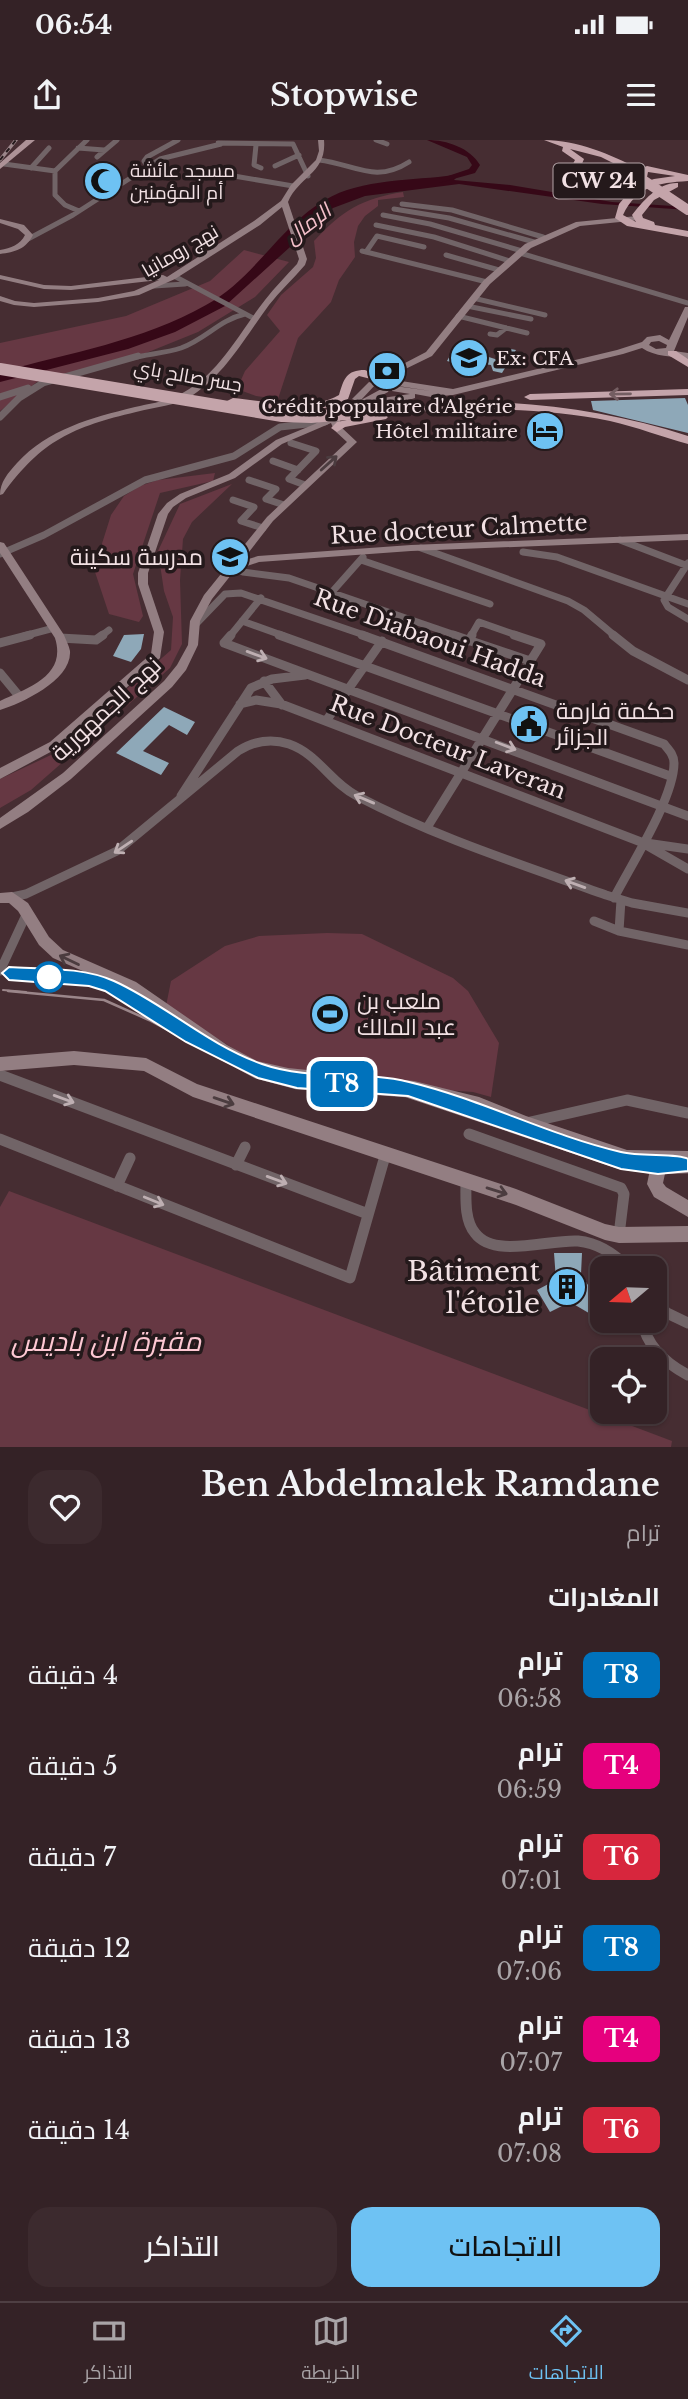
<!DOCTYPE html>
<html lang="ar">
<meta charset="utf-8">
<style>
:root{--surface:#342226;--page:#3c2a2e;--text:#f1f3f6;--muted:#a9a4a7;--line:#4e3f43;--accent:#6ec2f3}
body{margin:0;font-family:"Libre Baskerville",Cairo,serif;background:var(--page);color:var(--text);direction:rtl;height:100vh;display:flex;flex-direction:column;font-size:26px;white-space:nowrap}
*{box-sizing:border-box;margin:0}
p{font-size:23px;color:var(--muted)}
.icon{flex:none;width:38px;height:38px;fill:none;stroke:currentColor;stroke-width:2;stroke-linecap:round;stroke-linejoin:round}
.map{position:relative;height:1307px;overflow:hidden;direction:ltr}
.panel{display:flex;flex-direction:column;background:var(--surface);flex:1}
.panel>*{flex:none}
.badge{padding:0 14px;border-radius:10px;font-size:24px;line-height:46px}
.needle{width:46px;rotate:251deg}
.tools{position:absolute;left:590px;top:1116px;display:grid;gap:14px}
.tools a{display:grid;place-items:center;width:77px;height:77px;border-radius:14px;background:var(--surface);box-shadow:0 2px 5px #0004,0 0 0 2px var(--line);font-size:35px}
.map>.badge{position:absolute;translate:-50% -50%;box-shadow:0 0 0 4px #fff}
h2{padding:0 28px;font-size:26px;line-height:63px}
.round{display:grid;place-items:center;flex:none;width:74px;height:74px;border-radius:21px;background:var(--page)}
.headline{display:flex;align-items:center;justify-content:space-between;height:119px;padding:0 28px}
h1{font-size:33px;font-weight:600;line-height:52px}
.button{display:flex;gap:14px;margin-top:auto;padding:14px 28px}
.button a{flex:1;height:80px;border-radius:21px;background:var(--accent);color:#111;font-size:28px;font-weight:600;line-height:80px;text-align:center}
.button a+a{background:var(--page);color:var(--text)}
ul{padding:0;list-style:none}
li{display:flex;align-items:center;gap:21px;height:91px;padding:0 28px}
li div{flex:1}
li b{display:block;font-size:26px}
li em{font-style:normal}
li .badge{min-width:77px;font-weight:700;text-align:center}
.status{display:flex;justify-content:space-between;align-items:center;height:49px;padding:0 35px;background:var(--surface);direction:ltr}
.status svg{height:19px;fill:currentColor}
header{display:flex;justify-content:space-between;align-items:center;height:91px;padding:0 28px;background:var(--surface);font-size:32px;font-weight:600}
.tabs{display:flex;justify-content:space-around;align-items:center;height:98px;border-top:2px solid var(--line);background:var(--surface);font-size:19px;color:var(--muted)}
.tabs a{display:grid;justify-items:center;gap:4px}
.tabs .on{color:var(--accent)}
.map>svg:first-child{display:block}
.green{fill:#663843}
.water{fill:#360817}
.lines{fill:none;stroke-linecap:round;stroke-linejoin:round}
.river{fill:#360817;fill-rule:evenodd}
.building{fill:#8ea8b8}
.street-far3{stroke:#716467;stroke-width:5}
.street-far2{stroke:#716467;stroke-width:7}
.street-far1{stroke:#716467;stroke-width:9}
.street{stroke:#716467;stroke-width:11}
.secondary{fill:#937e82;fill-rule:evenodd}
.primary{fill:#ad9297;fill-rule:evenodd}
.highway{fill:#c4a4aa;fill-rule:evenodd}
.tram-far1{stroke:#9b868a;stroke-width:2}
.tram{stroke:#9b868a;stroke-width:2.5}
.rail-casing{stroke:#9b868a;stroke-width:3.5}
.rail{stroke:#24191b;stroke-width:2;stroke-dasharray:5;stroke-linecap:butt}
.highway-bridge-far1{stroke:#c4a4aa;stroke-width:10}
.highway-bridge{stroke:#c4a4aa;stroke-width:12}
.oneway{stroke:#745e62}
.oneway2{stroke:#4b3c3f}
.oneway3{stroke:#beafb2}
.line{fill:#0072bc;stroke:#fff;stroke-width:2}
.stop-dot{fill:#fff;stroke:#0072bc;stroke-width:3.5}
.labels{text-anchor:middle;dominant-baseline:central;stroke-width:7;stroke-linejoin:round;paint-order:stroke}
.far-poi-label{font-size:19px;fill:#f2e1e4;stroke:#24191b;text-anchor:start}
.far-street-label{font-size:19px;fill:#f2e1e4;stroke:#24191b}
.shield{fill:#24191b;stroke:#b4a5a8;stroke-width:2}
.shield-label{font-size:21px;font-weight:bold;fill:#f2e1e4}
.far-water-label{font-size:21px;font-style:italic;fill:#f5c1cb;stroke:#24191b}
.street-label{font-size:23px;fill:#f2e1e4;stroke:#24191b}
.poi-label{font-size:23px;fill:#f2e1e4;stroke:#24191b;text-anchor:start}
.near-poi-label{font-size:28px;fill:#f2e1e4;stroke:#24191b;text-anchor:end}
.near-park-label{font-size:28px;font-style:italic;fill:#fec8d3;stroke:#24191b}
</style>
<div class="status"><b>06:54</b><svg viewBox="0 0 49 12"><path d="M0 12V9h3v3zM5 12V6h3v6zM10 12V3h3v9zM15 12V0h3v12zM26 1h20v11H26zM47 4h2v5h-2z"/></svg></div>
<header><svg class="icon" aria-label="menu" viewBox="0 0 24 24"><path d="M4 6h16M4 12h16M4 18h16"/></svg>Stopwise<svg class="icon" aria-label="share" viewBox="0 0 24 24"><path d="M12 15V3M7 8l5-5 5 5M5 13v7h14v-7"/></svg></header>
<div class="map">
<svg width="688" height="1307" viewBox="0 0 688 1307">
<rect width="100%" height="100%" fill="#462d32"/>
<path class="green" d="M403 52 404 57 378 60V66L365 76 358 86 354 102 355 117 339 140 331 162 298 198 278 259 256 256 237 249 245 231 280 191 267 175 281 155 313 127 316 118 314 101C343 70 361 59 403 52Z
M244 110 289 122 255 157 198 192 146 213 38 241 0 271V203L126 176 210 141Z
M215 333 213 341 160 353 133 434 143 476 139 482 109 474 94 429 111 375 124 356 140 346 158 340Z
M232 344 192 382 183 399 180 440 182 504 170 528 31 650 0 668V639L53 614 171 510 173 477 164 451 158 411 180 364Z
M327 793 362 794 453 838 468 851 499 903 491 957 473 952 403 947 258 924 166 866 171 841 225 806 259 796Z
M9 1051 672 1301 671 1307H0V1067Z"/>
<path class="water" d="M454 35 457 37 454 40 510 45 612 62 688 67V70L602 64 459 44 365 56 333 68 225 166 175 192 128 209 0 242V232C70 213 142 201 206 165 253 140 280 86 325 60 362 38 413 41 454 35Z"/>
<g class="lines">
<path class="river" d="M427 0C447 0 470 8 480 25L475 33 439 43V39L469 29 472 25 467 17Z"/>
</g>
<path class="building" d="M90 34 98 35H119L118 40 105 48H86Z
M455 206 498 220 506 208 516 210 502 233 493 231 491 225 477 223 473 228 447 221Z
M685 258 688 265V293L593 270 591 261Z
M144 494 141 509 131 522 113 516 124 495Z
M164 567 195 582 187 595 169 585 143 611 169 623 161 635 116 613Z
M554 1113H582L581 1134 588 1145 602 1153V1172L599 1179 570 1162 550 1172 537 1150 556 1140Z"/>
<g class="lines">
<path class="street-far3" d="M376 0 387 4
M218 3 293 4 308 36
M256 5 254 25 261 28
M78 8 104 10
M97 17 117 0
M319 20C354 24 375 44 409 22
M4 24 55 31
M275 26 299 15
M148 27 144 21 147 17 178 0
M31 28 49 8
M55 31V55L65 65 79 71
M55 31 87 0
M234 36 293 46
M402 64 452 70 543 97
M394 69 449 78 534 102
M383 75 430 84 522 111
M376 85 434 97 510 121
M28 99 73 75 160 19 221 4
M362 111 487 142
M366 112 377 96 424 107
M520 113 688 163
M446 115 499 130
M174 136 255 179
M154 146 185 144
M473 158 545 175
M467 166 531 179
M458 176 527 193
M490 194 497 195 506 188
M132 218C148 214 166 213 181 208 206 199 219 180 245 174"/>
<path class="street-far2" d="M0 257 28 248
M0 277 19 258 43 243 138 216
M291 303 316 311 289 339 305 345
M273 321 298 330
M249 340 276 349 266 359 284 365
M233 360 254 367 241 381 263 388
M620 400 688 426
M421 408 568 461 584 470 615 496
M523 412 557 417 688 464
M0 414 44 395 145 340 234 316 280 287 325 282
M361 420 490 464
M688 423 664 460 668 467 688 479
M233 428 243 432 289 438 458 496
M332 452 363 417
M242 481 284 496
M196 484 225 454 241 453 367 496
M24 496 54 488
M101 496 109 490
M230 496 261 458
M471 496 479 482 519 496"/>
<path class="street-far1" d="M231 495 224 503 688 676
M279 495 670 636
M362 495 664 604C669 610 674 615 674 623 674 658 631 725 614 758
M453 495 530 521
M613 495 633 511 688 540
M60 498 96 500 103 495
M469 501 472 495
M0 503 30 495
M0 533 19 556
M264 541 282 565
M240 564 256 560 281 564 641 702 688 729
M326 581 382 501
M181 656 251 548 272 539 305 535
M428 686 541 504 514 495
M646 703 688 709
M12 757 26 754 117 711 238 611C254 601 271 598 289 604 318 614 331 643 357 656 435 697 523 725 606 755L632 763 688 773
M594 781 619 791 688 805
M619 791 621 760
M0 831 26 775"/>
<path class="street" d="M0 935 368 1074
M526 983 627 960 688 973
M469 994 621 1048 624 1054 619 1095
M0 999 350 1138 385 1016
M236 1025 245 1007
M466 1041C466 1057 464 1080 475 1093 494 1119 549 1099 578 1101 598 1103 616 1115 629 1129
M117 1046 130 1018
M654 1161 667 1173 688 1183
M642 1181C647 1207 665 1223 688 1235"/>
<path class="secondary" d="M318 0H324C327 33 299 36 288 62L307 119 305 125C293 139 280 151 269 165 246 196 226 233 193 255 176 266 155 267 136 272 73 287 42 300 3 354L0 355C0 342 8 333 17 323 48 289 91 278 135 267 148 264 163 262 176 256 217 239 239 193 265 160 275 147 286 136 297 124L299 119 282 67 260 85 175 139 139 155 98 162 34 167 14 165 0 161V156L15 161 34 163 98 158 134 151 159 140 71 150 44 149 0 139V135L44 145 71 146 163 135 167 137 254 81 281 61 291 45 316 20 319 11Z
M637 76H640V80L580 86 531 108 490 144 432 216 391 236 384 234 426 212 484 140 525 104 576 82Z
M0 79 24 85 33 95C26 109 15 112 0 114V110C11 108 20 105 25 95L18 89 0 83Z
M685 167H688V177L674 211 688 213V219C672 216 655 217 642 208L623 214 453 255 431 257 415 254V258L412 259 371 265 367 263 342 277 340 280 341 287 357 302 273 381 242 421 258 416 411 405 688 394V400L411 411 259 422 235 430 212 459 200 481 198 505 186 530 172 547 71 639 28 672 0 689V678L63 633 164 541 177 525 188 505 190 481 204 455 267 377 347 302 334 290 331 283 282 304 235 338 186 358 173 367 168 374 148 433V444L164 492 160 518 58 608 0 639V628L50 602 151 514 154 492 138 444V433L158 374 167 363 180 354 229 334 276 300 315 284 357 261 352 259 369 242 376 244 361 260 385 247 389 250 388 252 375 259 410 254 392 251V247L395 246 431 251 398 246V242L401 241 453 249 617 210 642 202 647 197 660 195 669 200ZM659 201 667 205 666 208 656 209 649 205 651 202Z
M0 402 4 403 64 495C66 500 69 506 70 511 72 540 22 563 0 570V561C28 548 67 536 55 498L0 413Z
M12 752 28 763 49 797 63 810 136 842 227 905 257 921 288 928 414 941 479 957 526 976 627 1010 688 1011V1025H675L666 1029 663 1043 666 1047 688 1060V1077L654 1057 647 1044 651 1025 627 1024 525 990 478 971 414 955 288 942 249 932 217 915 126 850 53 818 39 805 18 771 9 763H0V753Z
M74 911 146 918 197 944 516 1049 605 1084 619 1087 688 1086V1102L619 1103 605 1100 516 1065 193 957 144 931 74 925 0 931V917Z"/>
<path class="primary" d="M26 0H35L0 29V23Z"/>
<path class="highway" d="M544 0C577 0 610 14 639 29L647 26 688 35V41C657 43 637 46 623 75L636 82 632 75C643 61 659 42 678 43V47L654 60 642 75 643 78 654 82 655 85 688 91V97L627 86 615 78 619 64 631 50 572 37 569 31 575 20 562 11 563 7ZM570 9 601 17 641 37H647L648 32 675 36 654 39 636 45 578 33 584 19Z
M668 211H676L688 219V227L668 215Z
M365 230 381 237 375 240 359 236 355 239 348 259C314 279 270 268 233 264L227 261 233 258C266 261 309 272 339 255 344 239 346 230 365 230Z
M688 249V255L530 260 524 257 530 254Z
M492 262C560 265 623 275 688 296V304C662 297 637 287 610 281 536 266 460 268 385 274L388 277 386 279 345 287 337 292 331 288 337 282 371 275 365 272 371 269Z"/>
<path class="tram-far1" d="M9 833 89 839 119 852
M3 850 26 852"/>
<path class="tram" d="M8 851 104 860 149 880 255 937 296 948 406 956 620 1028 655 1033 688 1032
M116 851 150 872"/>
<defs>
<path id="rail" d="M0 20 16 0"/>
</defs>
<use href="#rail" class="rail-casing"/>
<use href="#rail" class="rail"/>
<path class="highway-bridge-far1" d="M637 36 688 70"/>
<path class="highway-bridge" d="M0 229 282 276 311 277 371 272"/>
</g>
<defs><path id="oneway-shaft" d="M-6 0H5M1.5-3L5.5 0L1.5 3" fill="none" stroke-width="1.6" stroke-linecap="round" stroke-linejoin="round" transform="scale(1.75)"/></defs>
<use class="oneway" href="#oneway-shaft" transform="translate(620 254) rotate(179)"/>
<g class="oneway2">
<use href="#oneway-shaft" transform="translate(329 323) rotate(-42)"/>
<use href="#oneway-shaft" transform="translate(69 820) rotate(-154)"/>
<use href="#oneway-shaft" transform="translate(224 961) rotate(19)"/>
<use href="#oneway-shaft" transform="translate(497 1051) rotate(17)"/>
</g>
<g class="oneway3">
<use href="#oneway-shaft" transform="translate(257 515) rotate(20)"/>
<use href="#oneway-shaft" transform="translate(506 606) rotate(21)"/>
<use href="#oneway-shaft" transform="translate(364 659) rotate(-157)"/>
<use href="#oneway-shaft" transform="translate(123 707) rotate(146)"/>
<use href="#oneway-shaft" transform="translate(575 744) rotate(-160)"/>
<use href="#oneway-shaft" transform="translate(64 959) rotate(20)"/>
<use href="#oneway-shaft" transform="translate(277 1040) rotate(20)"/>
<use href="#oneway-shaft" transform="translate(154 1061) rotate(22)"/>
</g>
<path class="line" d="M9 827C43 829 83 827 114 841 165 864 208 905 262 924 310 941 361 930 409 942 481 959 548 995 621 1012 641 1017 679 1013 688 1019V1031L658 1034 621 1029 408 956 297 948 258 938 186 902 105 851 89 846 9 840 2 833Z"/>
<defs>
<symbol id="mosque-disc" viewBox="-11 -11 22 22"><circle r="9.5" fill="#6ec2f3" stroke="#24191b"/><path d="M3.5-4.9A6 6 0 1 0 3.5 4.9A5 5 0 1 1 3.5-4.9Z" fill="#111"/></symbol>
<symbol id="university-disc" viewBox="-11 -11 22 22"><circle r="9.5" fill="#6ec2f3" stroke="#24191b"/><path d="M0-5L7-2L0 1L-7-2ZM-4 1L0 2.5L4 1V4Q0 6-4 4Z" fill="#111"/></symbol>
<symbol id="bank-disc" viewBox="-11 -11 22 22"><circle r="9.5" fill="#6ec2f3" stroke="#24191b"/><path d="M-6-4H6V4H-6ZM0-2.3a2.3 2.3 0 1 0 0 4.6a2.3 2.3 0 1 0 0-4.6Z" fill="#111"/></symbol>
<symbol id="hotel-disc" viewBox="-11 -11 22 22"><circle r="9.5" fill="#6ec2f3" stroke="#24191b"/><path d="M-6-4.5h1.5V1H6V5H4.5V3h-9V5H-6ZM-4 0a1.8 1.8 0 1 1 3.6 0ZM.5 0V-2.5h3Q6-2.5 6 0Z" fill="#111"/></symbol>
<symbol id="school-disc" viewBox="-11 -11 22 22"><circle r="9.5" fill="#6ec2f3" stroke="#24191b"/><path d="M0-5L7-2L0 1L-7-2ZM-4 1L0 2.5L4 1V4Q0 6-4 4Z" fill="#111"/></symbol>
<symbol id="civic-disc" viewBox="-11 -11 22 22"><circle r="9.5" fill="#6ec2f3" stroke="#24191b"/><path d="M-.6-6.5H3V-4.5H.6V-3L4-1V1h2V6H-6V1h2V-1L-.6-3ZM-1.2 2.5V6h2.4V2.5Z" fill="#111"/></symbol>
<symbol id="stadium-disc" viewBox="-11 -11 22 22"><circle r="9.5" fill="#6ec2f3" stroke="#24191b"/><path d="M0-5a6.5 5 0 1 0 0 10a6.5 5 0 1 0 0-10ZM-3.5-1.8h7v3.6h-7Z" fill="#111"/></symbol>
<symbol id="building-disc" viewBox="-11 -11 22 22"><circle r="9.5" fill="#6ec2f3" stroke="#24191b"/><path d="M-4-6H4V6H1V3H-1V6H-4ZM-2.5-4.3h1.7v1.8h-1.7ZM.8-4.3h1.7v1.8H.8ZM-2.5-1h1.7V.8h-1.7ZM.8-1h1.7V.8H.8Z" fill="#111"/></symbol>
</defs>
<g fill-rule="evenodd">
<use href="#mosque-disc" x="81" y="19" width="44" height="44"/>
<use href="#university-disc" x="447" y="196" width="44" height="44"/>
<use href="#bank-disc" x="365" y="209" width="44" height="44"/>
<use href="#hotel-disc" x="523" y="269" width="44" height="44"/>
<use href="#school-disc" x="208" y="395" width="44" height="44"/>
<use href="#civic-disc" x="507" y="562" width="44" height="44"/>
<use href="#stadium-disc" x="308" y="852" width="44" height="44"/>
<use href="#building-disc" x="545" y="1125" width="44" height="44"/>
</g>
<circle class="stop-dot" cx="49" cy="837" r="14"/>
<g class="labels">
<g class="far-poi-label">
<text x="130" y="30">مسجد عائشة<tspan x="130" dy="22">أم المؤمنين</tspan></text>
<text x="496" y="218">Ex: CFA</text>
<text x="387" y="266" text-anchor="middle">Crédit populaire d'Algérie</text>
<text x="518" y="291" text-anchor="end">Hôtel militaire</text>
</g>
<g class="far-street-label">
<text transform="translate(180 111) rotate(-30)">نهج رومانيا</text>
<text transform="translate(188 236) rotate(10)">جسر صالح باي</text>
</g>
<rect class="shield" x="553.5" y="23.5" width="91" height="35" rx="5"/>
<g class="shield-label">
<text x="599" y="41">CW 24</text>
</g>
<g class="far-water-label">
<text transform="translate(308 84) rotate(-37)">الرمال</text>
</g>
<g class="street-label">
<text transform="translate(459 389) rotate(-3)">Rue docteur Calmette</text>
<text transform="translate(430 498) rotate(20)">Rue Diabaoui Hadda</text>
<text transform="translate(106 569) rotate(-43)">نهج الجمهورية</text>
<text transform="translate(448 607) rotate(21)">Rue Docteur Laveran</text>
</g>
<g class="poi-label">
<text x="203" y="417" text-anchor="end">مدرسة سكينة</text>
<text x="556" y="571">حكمة فارمة<tspan x="556" dy="26">الجزائر</tspan></text>
<text x="357" y="861">ملعب بن<tspan x="357" dy="26">عبد المالك</tspan></text>
</g>
<g class="near-poi-label">
<text x="540" y="1131">Bâtiment<tspan x="540" dy="32">l'étoile</tspan></text>
</g>
<g class="near-park-label">
<text x="106" y="1201">مقبرة ابن باديس</text>
</g>
</g>
</svg>
<div class="tools">
<a><svg class="needle" viewBox="-14 -14 28 28"><path d="M0-13l5 13h-10z" fill="#e53935"/><path d="M0 13l5-13h-10z" fill="#a9a4a7"/></svg></a>
<a><svg class="icon" aria-label="locate" viewBox="0 0 24 24"><circle cx="12" cy="12" r="6"/><path d="M12 2v4M12 18v4M2 12h4M18 12h4"/></svg></a>
</div>
<b class="badge" style="left:342px;top:944px;background:#0072bc;color:#fff">T8</b>
</div>
<section class="panel">
<div class="headline"><div><h1>Ben Abdelmalek Ramdane</h1><p>ترام</p></div><a class="round"><svg class="icon" aria-label="heart" viewBox="0 0 24 24"><path d="M12 20l-8-8c-3-5 5-10 8-4 3-6 11-1 8 4z"/></svg></a></div>
<h2>المغادرات</h2>
<ul>
<li><span class="badge" style="background:#0072bc;color:#fff">T8</span><div><b>ترام</b><p>06:58</p></div><em>4 دقيقة</em></li>
<li><span class="badge" style="background:#e6007e;color:#fff">T4</span><div><b>ترام</b><p>06:59</p></div><em>5 دقيقة</em></li>
<li><span class="badge" style="background:#d7263d;color:#fff">T6</span><div><b>ترام</b><p>07:01</p></div><em>7 دقيقة</em></li>
<li><span class="badge" style="background:#0072bc;color:#fff">T8</span><div><b>ترام</b><p>07:06</p></div><em>12 دقيقة</em></li>
<li><span class="badge" style="background:#e6007e;color:#fff">T4</span><div><b>ترام</b><p>07:07</p></div><em>13 دقيقة</em></li>
<li><span class="badge" style="background:#d7263d;color:#fff">T6</span><div><b>ترام</b><p>07:08</p></div><em>14 دقيقة</em></li>
</ul>
<div class="button"><a>الاتجاهات</a><a>التذاكر</a></div>
</section>
<nav class="tabs">
<a class="on"><svg class="icon" aria-label="directions" viewBox="0 0 24 24"><path d="M12 3l9 9-9 9-9-9zM9 14v-3h6M13 9l2 2-2 2"/></svg>الاتجاهات</a>
<a><svg class="icon" aria-label="map" viewBox="0 0 24 24"><path d="M3 6l6-2 6 2 6-2v14l-6 2-6-2-6 2zM9 4v14M15 6v14"/></svg>الخريطة</a>
<a><svg class="icon" aria-label="tickets" viewBox="0 0 24 24"><path d="M3 7h18v10H3zM15 7v10"/></svg>التذاكر</a>
</nav>
